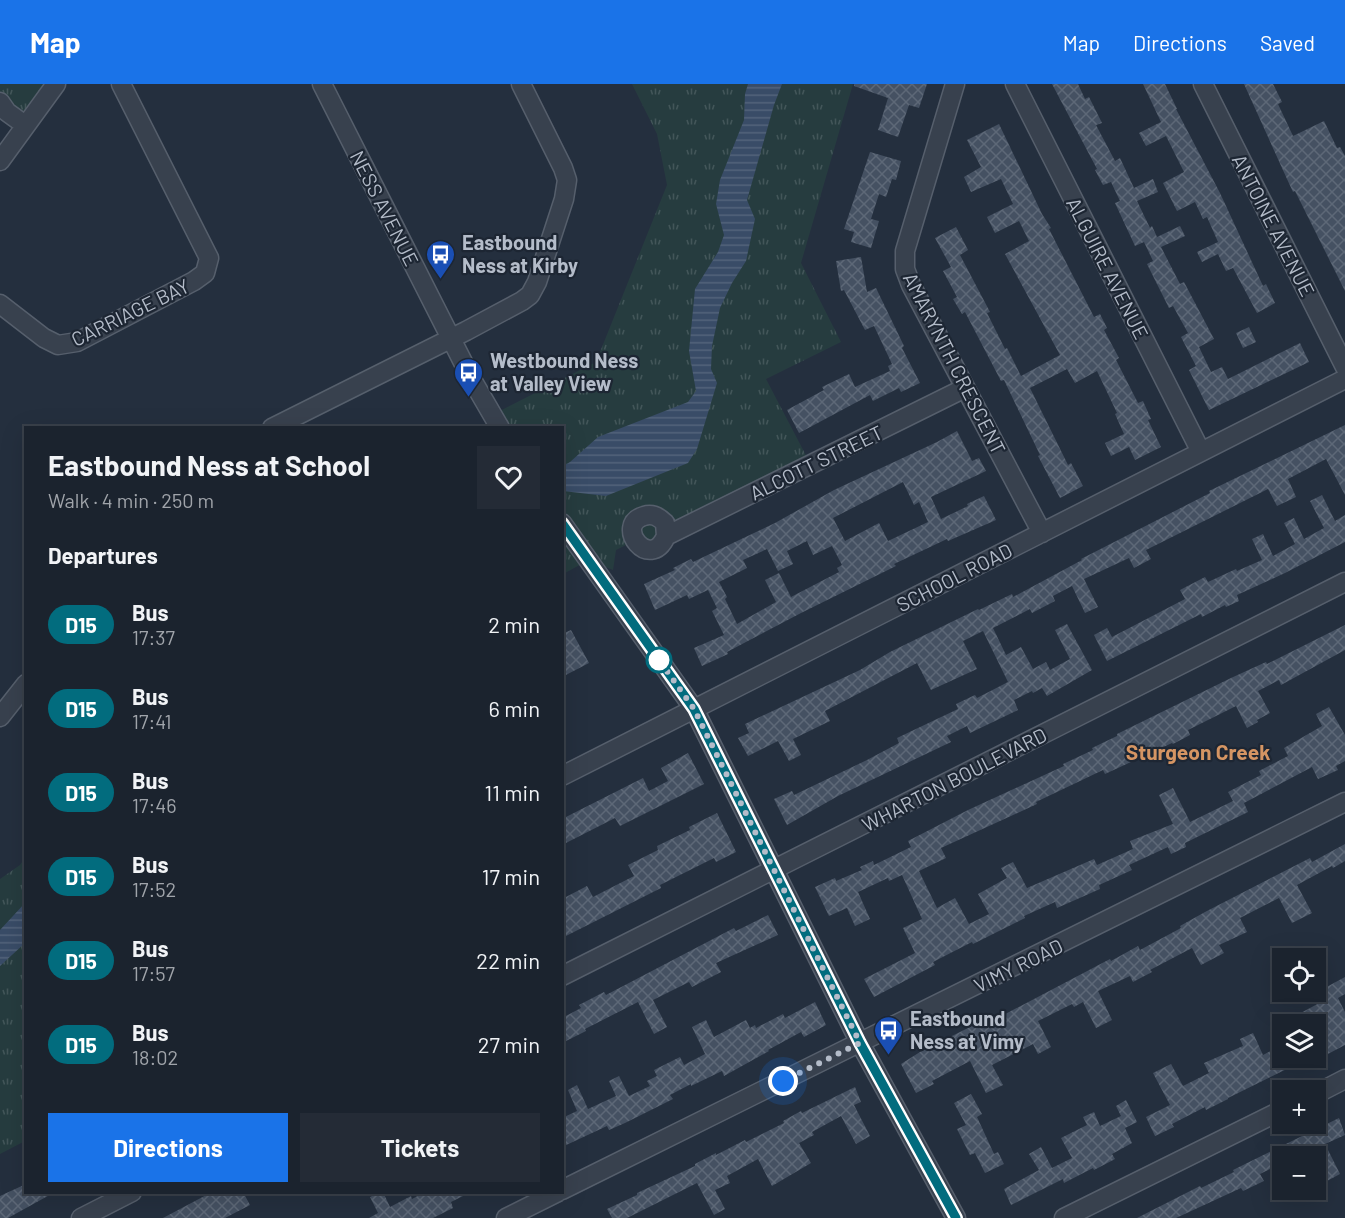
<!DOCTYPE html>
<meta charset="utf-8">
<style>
:root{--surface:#1b232e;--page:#242b36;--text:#f1f3f6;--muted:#a0a4aa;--line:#39404a;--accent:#1a73e8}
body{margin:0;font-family:Barlow,sans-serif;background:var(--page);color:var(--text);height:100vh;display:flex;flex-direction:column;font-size:22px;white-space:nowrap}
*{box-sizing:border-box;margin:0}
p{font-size:20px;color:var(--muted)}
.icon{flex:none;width:33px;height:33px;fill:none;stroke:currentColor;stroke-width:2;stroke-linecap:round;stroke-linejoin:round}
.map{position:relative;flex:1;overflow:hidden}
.details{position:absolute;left:24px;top:342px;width:540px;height:768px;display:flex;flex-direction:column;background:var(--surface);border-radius:0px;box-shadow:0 6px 24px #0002,0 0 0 2px var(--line)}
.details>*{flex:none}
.badge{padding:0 12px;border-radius:20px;font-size:21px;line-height:39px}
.buttons{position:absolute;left:1272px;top:864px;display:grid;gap:12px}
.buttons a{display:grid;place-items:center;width:54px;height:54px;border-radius:0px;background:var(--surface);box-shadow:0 6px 24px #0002,0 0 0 2px var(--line);font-size:30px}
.you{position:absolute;width:30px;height:30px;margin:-15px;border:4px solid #fff;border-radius:50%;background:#1a73e8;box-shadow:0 0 0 9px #1a73e833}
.map>.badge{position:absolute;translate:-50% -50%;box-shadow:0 0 0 3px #fff}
h2{padding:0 24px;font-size:22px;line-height:54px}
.round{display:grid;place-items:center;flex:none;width:63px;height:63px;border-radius:0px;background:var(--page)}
.summary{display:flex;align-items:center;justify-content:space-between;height:102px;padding:0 24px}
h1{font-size:28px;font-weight:700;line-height:45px}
.cta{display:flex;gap:12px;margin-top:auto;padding:12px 24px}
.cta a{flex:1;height:69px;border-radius:0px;background:var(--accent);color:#fff;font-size:24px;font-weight:700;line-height:69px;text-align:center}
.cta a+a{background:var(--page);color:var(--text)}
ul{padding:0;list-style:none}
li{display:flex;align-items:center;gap:18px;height:84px;padding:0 24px}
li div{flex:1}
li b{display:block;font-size:22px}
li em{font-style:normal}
li .badge{min-width:66px;font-weight:700;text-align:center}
header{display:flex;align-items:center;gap:36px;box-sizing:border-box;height:84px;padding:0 30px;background:var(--accent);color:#fff}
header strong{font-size:28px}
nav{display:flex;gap:33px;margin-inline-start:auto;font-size:21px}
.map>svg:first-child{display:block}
.grass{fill:url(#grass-tufts)}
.water{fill:url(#water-rules)}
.building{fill:url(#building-cross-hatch);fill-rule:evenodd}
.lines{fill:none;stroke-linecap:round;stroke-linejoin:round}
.minor-casing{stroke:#565f6c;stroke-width:21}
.minor{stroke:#38414e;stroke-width:18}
.line-casing{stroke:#fff;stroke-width:14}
.line{stroke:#026c7e;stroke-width:9}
.walk{stroke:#b4bcc9;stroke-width:6;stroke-dasharray:0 10.8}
.stop-dot{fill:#fff;stroke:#026c7e;stroke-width:3}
.labels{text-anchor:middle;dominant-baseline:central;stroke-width:4.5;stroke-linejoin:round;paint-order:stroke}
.street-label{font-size:20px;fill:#b4bcc9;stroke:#1d2633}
.poi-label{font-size:20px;font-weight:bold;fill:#b4bcc9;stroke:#1d2633;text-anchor:start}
.neighbourhood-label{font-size:21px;font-weight:bold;fill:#d59563;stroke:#1d2633}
</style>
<header>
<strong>Map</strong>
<nav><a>Map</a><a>Directions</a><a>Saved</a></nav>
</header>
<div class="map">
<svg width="1345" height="1134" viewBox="0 0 1345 1134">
<defs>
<pattern id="grass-tufts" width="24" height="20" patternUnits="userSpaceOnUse" patternTransform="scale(1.5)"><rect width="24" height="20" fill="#263c3f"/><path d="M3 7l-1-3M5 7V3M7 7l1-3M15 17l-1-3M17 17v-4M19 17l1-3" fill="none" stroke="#435659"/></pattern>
<pattern id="water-rules" width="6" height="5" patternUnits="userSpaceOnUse" patternTransform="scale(1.5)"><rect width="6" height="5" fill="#394c67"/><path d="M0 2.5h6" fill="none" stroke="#53647b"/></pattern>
<pattern id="building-cross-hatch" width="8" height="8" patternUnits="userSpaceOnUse" patternTransform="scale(1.5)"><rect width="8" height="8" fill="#455162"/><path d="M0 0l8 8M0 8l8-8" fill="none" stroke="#5d6877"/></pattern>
</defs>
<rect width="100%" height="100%" fill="#242f3e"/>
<path class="grass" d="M0 0H56L25 41 0 18Z
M632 0H853L801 179 841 258 766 295 811 381 663 458 634 457 616 466 613 486 589 476 563 490 562 344 500 343 492 331 596 278 667 101 657 50Z
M25 774V1057L0 1070V795L20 781Z"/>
<path class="water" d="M748 0H782L774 21 747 116 755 135 746 177 732 199 720 224 712 262 711 285 717 299 697 365 688 379 606 412 563 407V382L570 378 598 353 688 318 696 307 689 267 695 205 718 168 724 151 716 120 720 96 744 36 745 10Z
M25 819V859L0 882V846Z"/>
<path class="building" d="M854 0H927L919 24 909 21 898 53 878 46 888 14 854 2Z
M1052 0H1078L1085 15 1089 13 1102 39 1096 41 1115 77 1120 74 1134 104 1153 95 1158 108 1137 117 1150 144 1152 142 1157 153 1180 142 1185 152 1161 163 1180 200 1184 198 1214 255 1199 263 1211 288 1222 283 1228 295 1300 259 1309 278 1209 326 1189 286 1196 282 1181 253 1188 249 1173 222 1169 224 1147 180 1153 177 1144 158 1135 162 1115 119 1120 117 1111 98 1103 101 1095 86 1097 85Z
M1143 0H1165L1177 25H1176L1220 109 1263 202 1266 200 1275 219 1257 229 1233 184 1226 187 1218 170 1202 178 1197 168 1218 158 1207 133 1203 135 1195 118 1177 127 1163 99 1184 88 1166 52 1146 62 1139 49 1161 38Z
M1244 0H1273L1282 18 1278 20 1293 52 1324 37 1337 64 1340 63 1345 72V207L1295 107 1293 108 1287 95Z
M999 40 1042 130 1051 144 1049 145 1094 233 1100 230 1107 244 1104 246 1119 274 1116 276 1138 319 1143 317 1151 335 1148 336 1161 363 1135 376 1129 363 1111 372 1105 359 1124 350 1115 330 1117 329 1097 287 1075 299 1067 285 1030 304 1068 381 1071 379 1083 402 1060 414 1038 372 1040 371 1004 296 1001 297 965 228 962 230 953 215 957 213 943 187 951 183 935 154 956 143 968 166 960 171 990 228 987 229 1005 265 1007 264 1021 292 1060 271 1005 170 1029 157 1019 137 995 149 987 133 1013 120 1001 95 971 108 964 93 981 83 967 56Z
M870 68 901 77 896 96 892 95 886 113 879 110 871 135 879 137 871 164 851 158 854 148 844 145Z
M861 173 867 208 876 204 904 262 902 264 920 299 901 308 899 304 873 317 870 311 799 349 787 326 824 306 822 303 849 290 855 303 890 287 888 282 892 280 874 242 865 246 844 206 841 207 836 177Z
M1249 243 1256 258 1243 264 1236 249Z
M1345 341V411L1326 375 1288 395 1296 413 1277 422 1268 405 1146 466 1151 475 1134 484 1129 474 1084 495 1098 523 1085 529 1072 502 1053 512 1055 517 1032 529 1030 525 993 544 1006 571 1021 563 1033 585 1046 578 1050 586 1070 575 1055 546 1067 540 1092 586 1047 612 1042 604 1033 609 1032 607 1014 616 1018 626 970 649 967 642 947 652 951 658 838 712 787 741 774 715 792 707 794 711 867 676 899 659 897 654 958 625 956 620 975 611 977 614 1008 598 983 547 963 557 977 585 931 606 917 579 825 627 830 637 793 655 801 671 789 677 778 657 748 672 738 654 749 649 745 640 860 586 890 568 978 525 979 526 1012 510 1013 513 1082 476 1081 475 1210 409 1209 407Z
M957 347 972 377 979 374 986 387 931 413 941 435 968 422 967 420 984 412 996 436 948 457 947 455 894 480 896 482 801 529 727 568 728 570 702 582 694 564 724 551 712 527 717 524 708 506 689 515 687 511 655 526 644 500 675 486 673 484 691 475 693 478 775 439 834 406 937 358ZM903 398 914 421 919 418 928 438 888 457 879 439 845 457 833 434ZM807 457 813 471 832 462 842 481 837 484 839 488 791 513 779 489 765 496 776 518 737 540 725 515 727 513 719 498 747 484 743 476 767 465 778 487 793 480 787 467Z
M1322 411 1335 437 1345 431V458L1285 489 1237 511 1239 517 1226 523 1225 521 1202 533 1201 530 1107 577 1094 551 1107 544 1112 553 1185 515 1180 506 1205 493 1208 498 1236 485 1237 487 1262 476 1252 455 1263 450 1273 472 1295 460 1284 439 1294 434 1304 455 1324 444 1310 417Z
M1345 541V566L1281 601 1279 596 1258 607 1270 629 1257 636 1258 638 1247 644 1236 622 1188 646 1190 651 1173 660 1172 659 1105 690 1103 686 1036 718 1037 720 941 764 946 774 919 787 937 824 955 814 969 840 989 830 978 810 1007 794 1001 784 1013 778 1027 804 1094 775 1097 781 1133 765 1130 757 1173 740 1159 711 1173 704 1190 738 1233 717 1228 708 1261 691 1259 687 1288 672 1284 664 1322 642 1316 630 1329 623 1345 651V677L1336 682 1338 686 1318 695 1312 683 1244 719 1248 728 1185 759 1186 763 1171 770 1168 763 1129 781 1132 786 1099 801 1100 805 1057 824 1055 818 1024 832 1025 834 973 860 972 858 933 878 935 881 874 913 864 895 915 869 903 844 922 835 902 791 889 797 888 794 858 808 870 835 855 842 847 824 829 832 815 803 835 794 836 797 862 786 860 783 873 777 874 781 911 763 908 757 968 726 1064 682 1063 680 1093 666 1092 664 1117 652V650L1231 594 1266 578 1267 580Z
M571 546 589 579 562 593V550Z
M688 669 704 700 620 742 615 734 562 761V735L643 694 649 707 668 697 661 684Z
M717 729 736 768 716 778 714 774 660 801 661 804 562 854V815L587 802 593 813 634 792 628 781 658 766 657 762 690 746 689 743Z
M1345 760V777L1333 784 1332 782 1297 801 1312 829 1292 839 1279 814 1240 834 1247 848 1219 861 1224 869 1201 881 1192 864 1150 886 1152 888 1133 898 1130 892 1098 907 1112 936 1096 944 1083 918 1074 923 1072 920 1038 937 1051 963 1038 970 1033 960 992 981 1003 1001 986 1009 970 977 932 997 934 1000 916 1009 901 980 920 968 990 933 992 937 1110 875 1111 877 1138 862 1140 866 1181 844 1180 842 1205 828 1310 774 1312 778Z
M768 831 778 851 716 879 721 888 692 903 689 898 653 916 667 943 654 950 638 918 585 945 586 947 562 959V934L581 924 579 921 604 908 606 911 734 844 736 847Z
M1345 893V910L1338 914 1345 928V961L1326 971 1316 950V940H1280L1325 916 1321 906Z
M815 918 826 941 804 953 801 948 768 966 769 967 724 992 722 987 691 1002V1000L670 1011 673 1015 625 1039 609 1046 607 1042 562 1063V1034L577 1027 568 1006 577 1001 588 1025 616 1012 609 997 619 992 629 1012 650 1002 647 997 657 992 654 986 680 973 684 981 705 970 692 943 706 936 714 953 746 936 750 944 755 941 756 944 783 930 785 934Z
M1253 949 1263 971 1276 964 1280 974H1309L1228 1014V1015L1206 1026 1205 1023 1172 1040 1174 1043 1155 1052 1146 1033 1170 1021 1153 989 1171 980 1183 1002 1209 989 1204 979 1243 962 1240 955Z
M855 1003 861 1018 854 1021 870 1052 856 1060 841 1032 812 1048 814 1051 799 1059 811 1079 772 1102 758 1075 727 1092 730 1099 715 1106 725 1125 714 1131 697 1099 627 1134H612L607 1125 637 1111V1109L695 1082V1080L716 1069V1071L745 1056 746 1058 784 1039 783 1037 801 1027 802 1029Z
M971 1010 982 1030 977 1033 994 1070 998 1068 1004 1080 985 1089 975 1069 970 1071 957 1045 966 1041 954 1019Z
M1126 1016 1137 1038 1125 1044 1132 1059 1112 1070 1115 1075 1094 1086 1093 1084 1064 1099 1063 1095 1011 1121 1004 1105 1039 1086 1029 1070 1041 1063 1052 1084 1072 1074 1061 1054 1087 1041 1083 1033 1094 1028 1100 1042 1121 1032 1116 1022Z
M1339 1034 1345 1051 1325 1060 1340 1090 1327 1097 1312 1066 1297 1072H1282V1079L1260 1090 1264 1097 1243 1107 1241 1104 1176 1134H1137L1200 1102 1201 1104 1234 1088 1233 1086Z
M26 1100V1108H55L8 1134H0V1112Z
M212 1108H243L250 1121 225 1134H163Z
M381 1108H383L390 1123 411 1112 412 1115 425 1108H471L451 1118 453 1124 433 1134H369L378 1129 370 1113Z"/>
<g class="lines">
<defs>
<path id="minor" d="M322 0 471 294 500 344
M955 0 905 167V185L911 201 1042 449
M1015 0 1201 368
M1203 0 1345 283
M0 18 7 28 25 41
M0 77 56 0
M0 220 44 254 58 261 77 258 194 197 205 189 209 174 121 0
M272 344 466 247 522 217 530 211 537 198 564 115 567 96 563 84 521 0
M562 439 694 625 860 959 956 1134
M666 452 665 439C659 433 653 429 644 432 613 441 650 489 666 452L965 304
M0 633 26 600
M562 692 1345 295
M562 892 1345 498
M1316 1010 1345 995
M562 1106 1345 718
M81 1134 132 1108
M506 1134 558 1108
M1064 1134 1282 1026"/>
</defs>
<use href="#minor" class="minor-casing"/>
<use href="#minor" class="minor"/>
</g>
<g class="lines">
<defs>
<path id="line" d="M562 439 694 625 860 959 956 1134"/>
</defs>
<use href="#line" class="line-casing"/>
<use href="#line" class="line"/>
<path class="walk" d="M659 576 657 573 694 625 860 959 783 997"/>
</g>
<defs>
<symbol id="bus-pin" viewBox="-11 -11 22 30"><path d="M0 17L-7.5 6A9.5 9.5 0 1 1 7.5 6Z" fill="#1a4fb4" stroke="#1d2633"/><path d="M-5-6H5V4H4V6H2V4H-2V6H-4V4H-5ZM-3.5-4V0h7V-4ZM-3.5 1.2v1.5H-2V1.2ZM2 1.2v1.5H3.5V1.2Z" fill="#fff"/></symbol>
</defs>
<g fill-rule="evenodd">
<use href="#bus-pin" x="424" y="154" width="33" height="45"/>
<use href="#bus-pin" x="452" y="272" width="33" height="45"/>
<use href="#bus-pin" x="872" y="930" width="33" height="45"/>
</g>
<circle class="stop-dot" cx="659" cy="576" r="12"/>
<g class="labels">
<g class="street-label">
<text transform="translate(385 124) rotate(63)">NESS AVENUE</text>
<text transform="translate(1274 141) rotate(63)">ANTOINE AVENUE</text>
<text transform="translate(1108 184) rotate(63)">ALGUIRE AVENUE</text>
<text transform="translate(130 228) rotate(-26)">CARRIAGE BAY</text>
<text transform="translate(955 279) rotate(63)">AMARYNTH CRESCENT</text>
<text transform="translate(816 378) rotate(-26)">ALCOTT STREET</text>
<text transform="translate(954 493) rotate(-27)">SCHOOL ROAD</text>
<text transform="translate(954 695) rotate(-27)">WHARTON BOULEVARD</text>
<text transform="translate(1018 881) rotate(-26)">VIMY ROAD</text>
</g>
<g class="poi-label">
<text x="462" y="158">Eastbound<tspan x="462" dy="23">Ness at Kirby</tspan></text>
<text x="490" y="276">Westbound Ness<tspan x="490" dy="23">at Valley View</tspan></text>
<text x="910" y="934">Eastbound<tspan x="910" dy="23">Ness at Vimy</tspan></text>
</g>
<g class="neighbourhood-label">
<text x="1198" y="667">Sturgeon Creek</text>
</g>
</g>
</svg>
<div class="buttons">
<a><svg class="icon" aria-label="locate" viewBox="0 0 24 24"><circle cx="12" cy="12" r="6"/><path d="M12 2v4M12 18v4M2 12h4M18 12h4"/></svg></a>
<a><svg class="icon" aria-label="layers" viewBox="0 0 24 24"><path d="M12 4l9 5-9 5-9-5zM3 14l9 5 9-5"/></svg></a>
<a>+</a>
<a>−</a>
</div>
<div class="you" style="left:783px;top:997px"></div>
<section class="details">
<div class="summary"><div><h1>Eastbound Ness at School</h1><p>Walk · 4 min · 250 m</p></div><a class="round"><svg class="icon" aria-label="heart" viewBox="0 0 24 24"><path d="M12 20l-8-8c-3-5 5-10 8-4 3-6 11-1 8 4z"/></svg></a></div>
<h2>Departures</h2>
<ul>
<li><span class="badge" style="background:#026c7e;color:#fff">D15</span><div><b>Bus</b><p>17:37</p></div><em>2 min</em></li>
<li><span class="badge" style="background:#026c7e;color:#fff">D15</span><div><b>Bus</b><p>17:41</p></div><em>6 min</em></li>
<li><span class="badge" style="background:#026c7e;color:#fff">D15</span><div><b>Bus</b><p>17:46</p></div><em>11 min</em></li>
<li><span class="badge" style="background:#026c7e;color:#fff">D15</span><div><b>Bus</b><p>17:52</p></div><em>17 min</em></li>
<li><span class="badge" style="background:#026c7e;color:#fff">D15</span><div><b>Bus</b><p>17:57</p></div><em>22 min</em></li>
<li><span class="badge" style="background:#026c7e;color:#fff">D15</span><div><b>Bus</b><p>18:02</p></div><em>27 min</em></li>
</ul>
<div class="cta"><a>Directions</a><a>Tickets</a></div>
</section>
</div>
